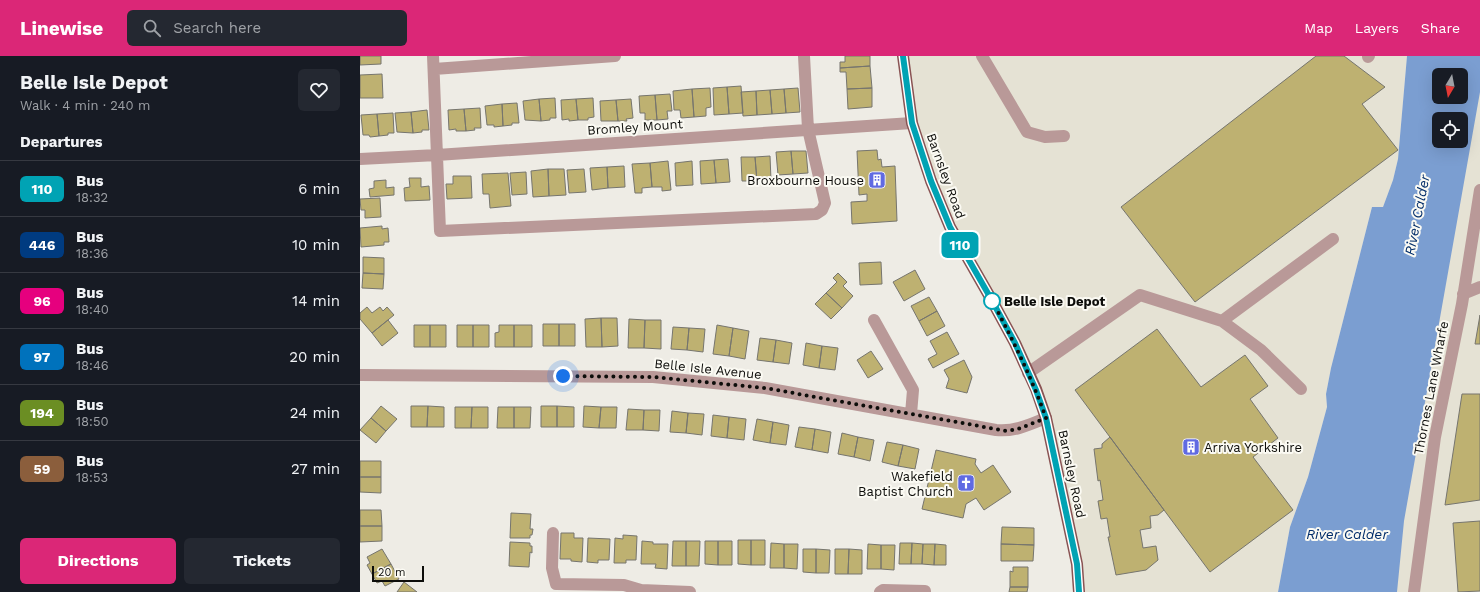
<!DOCTYPE html>
<meta charset="utf-8">
<style>
:root{--surface:#171b24;--page:#242831;--text:#f1f3f6;--muted:#9ea1a6;--line:#363941;--accent:#db2777}
body{margin:0;font-family:"Work Sans",sans-serif;background:var(--page);color:var(--text);height:100vh;display:flex;flex-direction:column;font-size:15px;white-space:nowrap}
*{box-sizing:border-box;margin:0}
p{font-size:13px;color:var(--muted)}
.icon{flex:none;width:22px;height:22px;fill:none;stroke:currentColor;stroke-width:2;stroke-linecap:round;stroke-linejoin:round}
.map{position:relative;flex:1;overflow:hidden}
.details{display:flex;flex-direction:column;background:var(--surface);width:360px}
.details>*{flex:none}
.badge{padding:0 8px;border-radius:6px;font-size:14px;line-height:26px}
.needle{width:26px;rotate:190deg}
.fabs{position:absolute;left:1072px;top:12px;display:grid;gap:8px}
.fabs a{display:grid;place-items:center;width:36px;height:36px;border-radius:6px;background:var(--surface);box-shadow:0 4px 16px #0002;font-size:20px}
.scale{position:absolute;left:12px;bottom:10px;width:52px;box-sizing:border-box;padding-left:4px;border:2px solid #0d0d0a;border-top:0;font-size:11px;line-height:14px;white-space:nowrap;color:#0d0d0a;-webkit-text-stroke:3px #fbfaf3;paint-order:stroke}
.you{position:absolute;width:20px;height:20px;margin:-10px;border:3px solid #fff;border-radius:50%;background:#1a73e8;box-shadow:0 0 0 6px #1a73e833}
.map>.badge{position:absolute;translate:-50% -50%;box-shadow:0 0 0 2px #fff}
h2{padding:0 20px;font-size:15px;line-height:36px}
.round{display:grid;place-items:center;flex:none;width:42px;height:42px;border-radius:6px;background:var(--page)}
.headline{display:flex;align-items:center;justify-content:space-between;height:68px;padding:0 20px}
h1{font-size:19px;font-weight:700;line-height:30px}
.primary-button{display:flex;gap:8px;margin-top:auto;padding:8px 20px}
.primary-button a{flex:1;height:46px;border-radius:6px;background:var(--accent);color:#fff;font-size:16px;font-weight:700;line-height:46px;text-align:center}
.primary-button a+a{background:var(--page);color:var(--text)}
ul{padding:0;list-style:none}
li{display:flex;align-items:center;gap:12px;height:56px;padding:0 20px;border-top:1px solid var(--line)}
li div{flex:1}
li b{display:block;font-size:15px}
li em{font-style:normal}
li .badge{min-width:44px;font-weight:700;text-align:center}
header{display:flex;align-items:center;gap:24px;box-sizing:border-box;height:56px;padding:0 20px;background:var(--accent);color:#fff}
header strong{font-size:19px}
nav{display:flex;gap:22px;margin-inline-start:auto;font-size:14px}
.search{width:280px;height:36px;background:var(--page);display:flex;align-items:center;gap:10px;box-sizing:border-box;padding:0 14px;border-radius:6px;color:var(--muted);font-size:15px}
main{display:flex;flex:1;min-height:0}
.map>svg:first-child{display:block}
.built{fill:#e5e2d4;fill-rule:evenodd}
.water{fill:#7b9ed1;fill-rule:evenodd}
.building{fill:#beb171;stroke:#76756e}
.lines{fill:none;stroke-linecap:round;stroke-linejoin:round}
.minor{stroke:#b99998;stroke-width:12}
.major{stroke:#895353;stroke-width:12}
.line-casing{stroke:#fff;stroke-width:9}
.line{stroke:#00a3b4;stroke-width:6}
.walk{stroke:#0d0d0a;stroke-width:4;stroke-dasharray:0 7.2}
.stop-dot{fill:#fff;stroke:#00a3b4;stroke-width:2}
.labels{text-anchor:middle;dominant-baseline:central;stroke-width:4;stroke-linejoin:round;paint-order:stroke}
.street-label{font-size:13px;fill:#0d0d0a;stroke:#fbfaf3}
.poi-label{font-size:13px;fill:#0d0d0a;stroke:#fbfaf3;text-anchor:end}
.stop-label{font-size:13px;font-weight:bold;fill:#0d0d0a;stroke:#fbfaf3;text-anchor:start}
.water-label{font-size:14px;font-style:italic;fill:#002c69;stroke:#fbfaf3}
</style>
<header>
<strong>Linewise</strong>
<div class="search"><svg class="icon" aria-label="search" viewBox="0 0 24 24"><circle cx="10" cy="10" r="6"/><path d="M15 15l6 6"/></svg>Search here</div>
<nav><a>Map</a><a>Layers</a><a>Share</a></nav>
</header>
<main>
<section class="details">
<div class="headline"><div><h1>Belle Isle Depot</h1><p>Walk · 4 min · 240 m</p></div><a class="round"><svg class="icon" aria-label="heart" viewBox="0 0 24 24"><path d="M12 20l-8-8c-3-5 5-10 8-4 3-6 11-1 8 4z"/></svg></a></div>
<h2>Departures</h2>
<ul>
<li><span class="badge" style="background:#00a3b4;color:#fff">110</span><div><b>Bus</b><p>18:32</p></div><em>6 min</em></li>
<li><span class="badge" style="background:#003b80;color:#fff">446</span><div><b>Bus</b><p>18:36</p></div><em>10 min</em></li>
<li><span class="badge" style="background:#e6007e;color:#fff">96</span><div><b>Bus</b><p>18:40</p></div><em>14 min</em></li>
<li><span class="badge" style="background:#0072bc;color:#fff">97</span><div><b>Bus</b><p>18:46</p></div><em>20 min</em></li>
<li><span class="badge" style="background:#6b8e23;color:#fff">194</span><div><b>Bus</b><p>18:50</p></div><em>24 min</em></li>
<li><span class="badge" style="background:#8b5e3c;color:#fff">59</span><div><b>Bus</b><p>18:53</p></div><em>27 min</em></li>
</ul>
<div class="primary-button"><a>Directions</a><a>Tickets</a></div>
</section>
<div class="map">
<svg width="1120" height="536" viewBox="0 0 1120 536">
<rect width="100%" height="100%" fill="#eeece5"/>
<path class="built" d="M543 0H1047L1038 103 1033 124 1023 151H1012L971 312 966 338 967 351 948 421 930 471 918 536H719L686 362 571 125Z
M1120 0V536H988L1080 41H1101V19ZM1079 63H1101V85H1079Z"/>
<path class="water" d="M1047 0H1120V36L1044 465 1037 536H918L930 471 948 421 967 351 966 338 971 312 1012 151H1023L1033 124 1038 103ZM1079 19H1101V41H1079ZM1079 63H1101V85H1079Z"/>
<path class="building" d="M0 0H21V8L0 9Z
M485 0H510V10L480 12V6H485Z
M956 0H984L1025 31 1002 48 1038 94 835 246 761 151Z
M510 10 512 32 487 33 486 16H480V12Z
M22 18 23 42H0V19Z
M381 30 383 57 369 58 367 31Z
M367 31 369 58 354 59 353 32Z
M350 32 351 51 346 52V60L334 61 332 33Z
M438 32 440 56 426 57 424 33Z
M512 32V51L488 53 487 33Z
M332 33 334 61 321 62 320 54H314L313 35Z
M424 33 426 57 412 58 410 34Z
M410 34 412 58 397 59 396 35Z
M396 35 397 59 383 60 381 36Z
M310 38 312 55H307L308 63 297 64 295 39Z
M295 39 297 64H285V57H280L279 40Z
M195 42 196 62H190V64L181 65 179 43Z
M233 42 234 61 228 62V64H218L216 43Z
M179 43 181 65 165 64 163 45Z
M216 43 218 64 209 65V63L202 64 201 44Z
M271 43 273 62 266 63 267 65H258L256 44Z
M256 44 258 65H241L240 45Z
M157 47 159 67H152V69L143 70 142 48Z
M142 48 143 70 134 71V69H127L125 50Z
M120 52 121 72H114L115 74 106 75 104 53Z
M104 53 106 75H96V73L89 74 88 54Z
M67 54 69 74H62V76L53 77 51 56Z
M51 56 53 77 37 76 35 57Z
M33 57 34 77H28V79L19 80 17 58Z
M17 58 19 80 10 81 9 79H3L1 59Z
M517 94 518 104 521 103 522 111 535 110 537 165 492 168 491 146 507 145V138L499 139 497 95Z
M431 95 433 118 418 119 416 96Z
M431 95H446L448 117 433 118Z
M410 100 411 124 397 125 395 101Z
M381 101H395L397 125H382Z
M368 103 370 126 356 127 354 104Z
M354 104 356 127 341 128 340 105Z
M308 105 311 134 302 135V131H292L290 107Z
M332 105 333 129 316 130 315 107Z
M290 107 292 131 282 132V137H275L272 108Z
M264 110 265 131 248 132 247 111Z
M247 111 248 132 232 134 230 112Z
M188 113 189 140 173 141 171 115Z
M188 113H204L206 139 189 140Z
M224 113 226 136 209 137 207 114Z
M166 116 167 138 152 139 150 117Z
M148 117 151 150 130 152 129 138H123L122 118Z
M93 120H111L112 142 87 143 86 128H93Z
M49 122H61V131L69 130 70 144 45 145 44 132 50 131Z
M26 124V132L34 131V139L10 141 9 133 14 132V125Z
M20 142 21 161 5 162V154H1L0 143Z
M22 170V173L28 172 29 186H24V189L1 191 0 172Z
M3 201 24 202V218L3 217Z
M521 206 522 228 500 229 499 207Z
M555 214 565 233 544 245 533 226Z
M3 217 24 218 23 233 2 232Z
M478 217 487 226 483 230 493 240 482 252 466 237 477 226 473 222Z
M466 237 482 252 471 263 455 248Z
M569 241 577 255 559 265 551 250Z
M7 251 12 257 20 251 23 255 27 251 34 259 12 277 0 263V257Z
M577 255 585 270 567 280 559 265Z
M1120 259V288H1115Z
M241 262 242 291H226L225 263Z
M241 262H257L258 290 242 291Z
M269 263 285 264 284 292H268Z
M28 264 38 277 22 290 12 277Z
M285 264H301V293L284 292Z
M183 268H199V290H183Z
M199 268H215V290H199Z
M54 269H70V291H54Z
M70 269H86V291H70Z
M97 269H113V291H97Z
M113 269H129V291H113Z
M139 269H154V291H135V277L139 276Z
M154 269H172V291H154Z
M357 269 373 272 369 300 353 298Z
M313 271 329 272 327 294 311 293Z
M329 272 345 273 343 296 327 294Z
M373 272 389 275 385 303 369 300Z
M797 273 841 331 885 299 908 330 890 343 918 382 893 401 933 454 850 516 715 334Z
M587 276 599 298 573 312 568 303 577 298 570 285Z
M400 282 416 284 413 306 397 304Z
M416 284 432 287 429 308 413 306Z
M446 287 462 290 459 312 443 309Z
M462 290 478 292 475 314 459 312Z
M511 295 523 313 508 322 497 304Z
M604 304 612 321 607 337 586 332 589 323 584 314Z
M1102 338H1120V444L1085 449Z
M21 350 37 363 26 375 11 362Z
M51 350H68L67 371H51Z
M68 350 84 351V371H67Z
M181 350H197V371H181Z
M197 350 214 351V371H197Z
M224 350 241 351 239 372 223 371Z
M95 351H112L111 372H95Z
M112 351H128V372H111Z
M138 351H154V372H137Z
M154 351H171L170 372H154Z
M241 351H257L256 372H239Z
M268 353 284 354 283 374H266Z
M284 354H300L299 375 283 374Z
M312 355 328 357 326 377 310 376Z
M328 357 344 358 342 379 326 377Z
M353 359 369 361 367 382 351 380Z
M369 361 386 363 384 384 367 382Z
M11 362 26 375 16 387 0 374Z
M397 363 413 366 410 387 393 384Z
M413 366 429 369 426 389 410 387Z
M439 371 455 373 452 394 435 391Z
M455 373 471 376 468 397 452 394Z
M482 377 498 381 494 401 478 398Z
M498 381 514 384 510 405 494 401Z
M750 381 804 454 798 459 790 460 791 472 780 474 783 492 796 490 798 504 786 514 756 519 748 481H750L747 462 741 463 738 445 743 444 740 424 738 425 734 393 742 392V388Z
M527 386 543 389 538 410 522 406Z
M543 389 559 393 555 413 538 410Z
M576 394 616 403 615 408 621 417 633 409 651 436 624 454 616 442 606 448 603 462 562 453Z
M0 405H21V421H0Z
M0 421H21V437L0 436Z
M0 454H21L22 470H0Z
M151 457 171 458 170 473H173L172 479H170V482H150Z
M1120 465V535L1098 536 1093 467Z
M0 470H22V485L0 486Z
M642 471 674 472V489L641 488Z
M201 477H214V482H223L222 506 211 505V503H200Z
M263 479 277 480 276 504H266V507H254L255 482 263 483Z
M228 482 250 483 249 504H238V507L227 506Z
M378 484H391V509L378 508Z
M391 484H405V509H391Z
M282 485 293 486V488H308L307 513 295 512 296 508H281Z
M313 485H326V510H312Z
M326 485H340L339 510H326Z
M345 485H358V509L345 508Z
M358 485H372V509H358Z
M150 486 170 487V490H172V497L170 496 169 511 149 510Z
M411 487 424 488V512H410Z
M540 487H552L551 508H539Z
M552 487 563 488 562 508H551Z
M424 488H438L437 513 424 512Z
M508 488 521 489V513H507Z
M563 488H575L574 509 562 508Z
M575 488 586 489V509H574Z
M641 488 674 489 673 505H641Z
M521 489H535L534 514 521 513Z
M22 493 31 508 12 518 7 509 10 507 7 501Z
M443 493H456V517L443 516Z
M456 493 470 494 469 517H456Z
M475 493H489L488 518H475Z
M489 493 502 494V518H488Z
M31 508 39 523 25 530 22 525 17 527 12 518Z
M653 511H668V531H650V515L653 516Z
M44 526 57 536H37Z
M650 531H668L667 536H649Z"/>
<g class="lines">
<path class="minor" d="M73 0 80 175 456 158 462 154 465 147 448 73 444 0
M622 0 667 76 685 81 704 80
M1008 1 1009 0
M74 13 255 0
M0 103 77 99 552 67
M1103 238 1120 231
M514 264 553 334 551 358
M862 265 973 183
M668 317 780 239 862 265 901 294 941 333
M0 319 293 321 405 332 636 374C654 376 669 369 686 362
M193 477 192 512 196 528 264 529 281 534 330 536
M520 536 523 534 565 535
M1054 536 1075 381 1102 248 1120 134"/>
<path class="major" d="M543 0 552 67 571 125 590 171 630 241 655 287 676 333 686 362 717 508 719 536"/>
</g>
<g class="lines">
<defs>
<path id="line" d="M543 0 552 67 571 125 590 171 630 241 655 287 676 334 686 362 717 508 719 536"/>
</defs>
<use href="#line" class="line-casing"/>
<use href="#line" class="line"/>
<path class="walk" d="M203 320 293 321 405 332 647 375 658 373 686 362C671 320 651 280 630 241L632 245"/>
</g>
<defs>
<symbol id="building-square" viewBox="-11 -11 22 22"><rect x="-9" y="-9" width="18" height="18" rx="4" fill="#606ae2" stroke="#fbfaf3"/><path d="M-4-6H4V6H1V3H-1V6H-4ZM-2.5-4.3h1.7v1.8h-1.7ZM.8-4.3h1.7v1.8H.8ZM-2.5-1h1.7V.8h-1.7ZM.8-1h1.7V.8H.8Z" fill="#fff"/></symbol>
<symbol id="church-square" viewBox="-11 -11 22 22"><rect x="-9" y="-9" width="18" height="18" rx="4" fill="#606ae2" stroke="#fbfaf3"/><path d="M-1.2-6h2.4v3.5h3.3v2.4h-3.3V6h-2.4V-.1h-3.3v-2.4h3.3Z" fill="#fff"/></symbol>
</defs>
<g fill-rule="evenodd">
<use href="#building-square" x="507" y="114" width="20" height="20"/>
<use href="#building-square" x="821" y="381" width="20" height="20"/>
<use href="#church-square" x="596" y="417" width="20" height="20"/>
</g>
<circle class="stop-dot" cx="632" cy="245" r="8"/>
<g class="labels">
<g class="street-label">
<text transform="translate(275 71) rotate(-4)">Bromley Mount</text>
<text transform="translate(586 120) rotate(70)">Barnsley Road</text>
<text transform="translate(348 313) rotate(6)">Belle Isle Avenue</text>
<text transform="translate(1071 332) rotate(-79)">Thornes Lane Wharfe</text>
<text transform="translate(712 418) rotate(78)">Barnsley Road</text>
</g>
<g class="poi-label">
<text x="504" y="124">Broxbourne House</text>
<text x="844" y="391" text-anchor="start">Arriva Yorkshire</text>
<text x="593" y="420">Wakefield<tspan x="593" dy="15">Baptist Church</tspan></text>
</g>
<g class="stop-label">
<text x="644" y="245">Belle Isle Depot</text>
</g>
<g class="water-label">
<text transform="translate(1057 159) rotate(-79)">River Calder</text>
<text x="987" y="478">River Calder</text>
</g>
</g>
</svg>
<div class="fabs">
<a><svg class="needle" viewBox="-14 -14 28 28"><path d="M0-13l5 13h-10z" fill="#e53935"/><path d="M0 13l5-13h-10z" fill="#9ea1a6"/></svg></a>
<a><svg class="icon" aria-label="locate" viewBox="0 0 24 24"><circle cx="12" cy="12" r="6"/><path d="M12 2v4M12 18v4M2 12h4M18 12h4"/></svg></a>
</div>
<div class="scale">20 m</div>
<div class="you" style="left:203px;top:320px"></div>
<b class="badge" style="left:600px;top:189px;background:#00a3b4;color:#fff">110</b>
</div>
</main>
